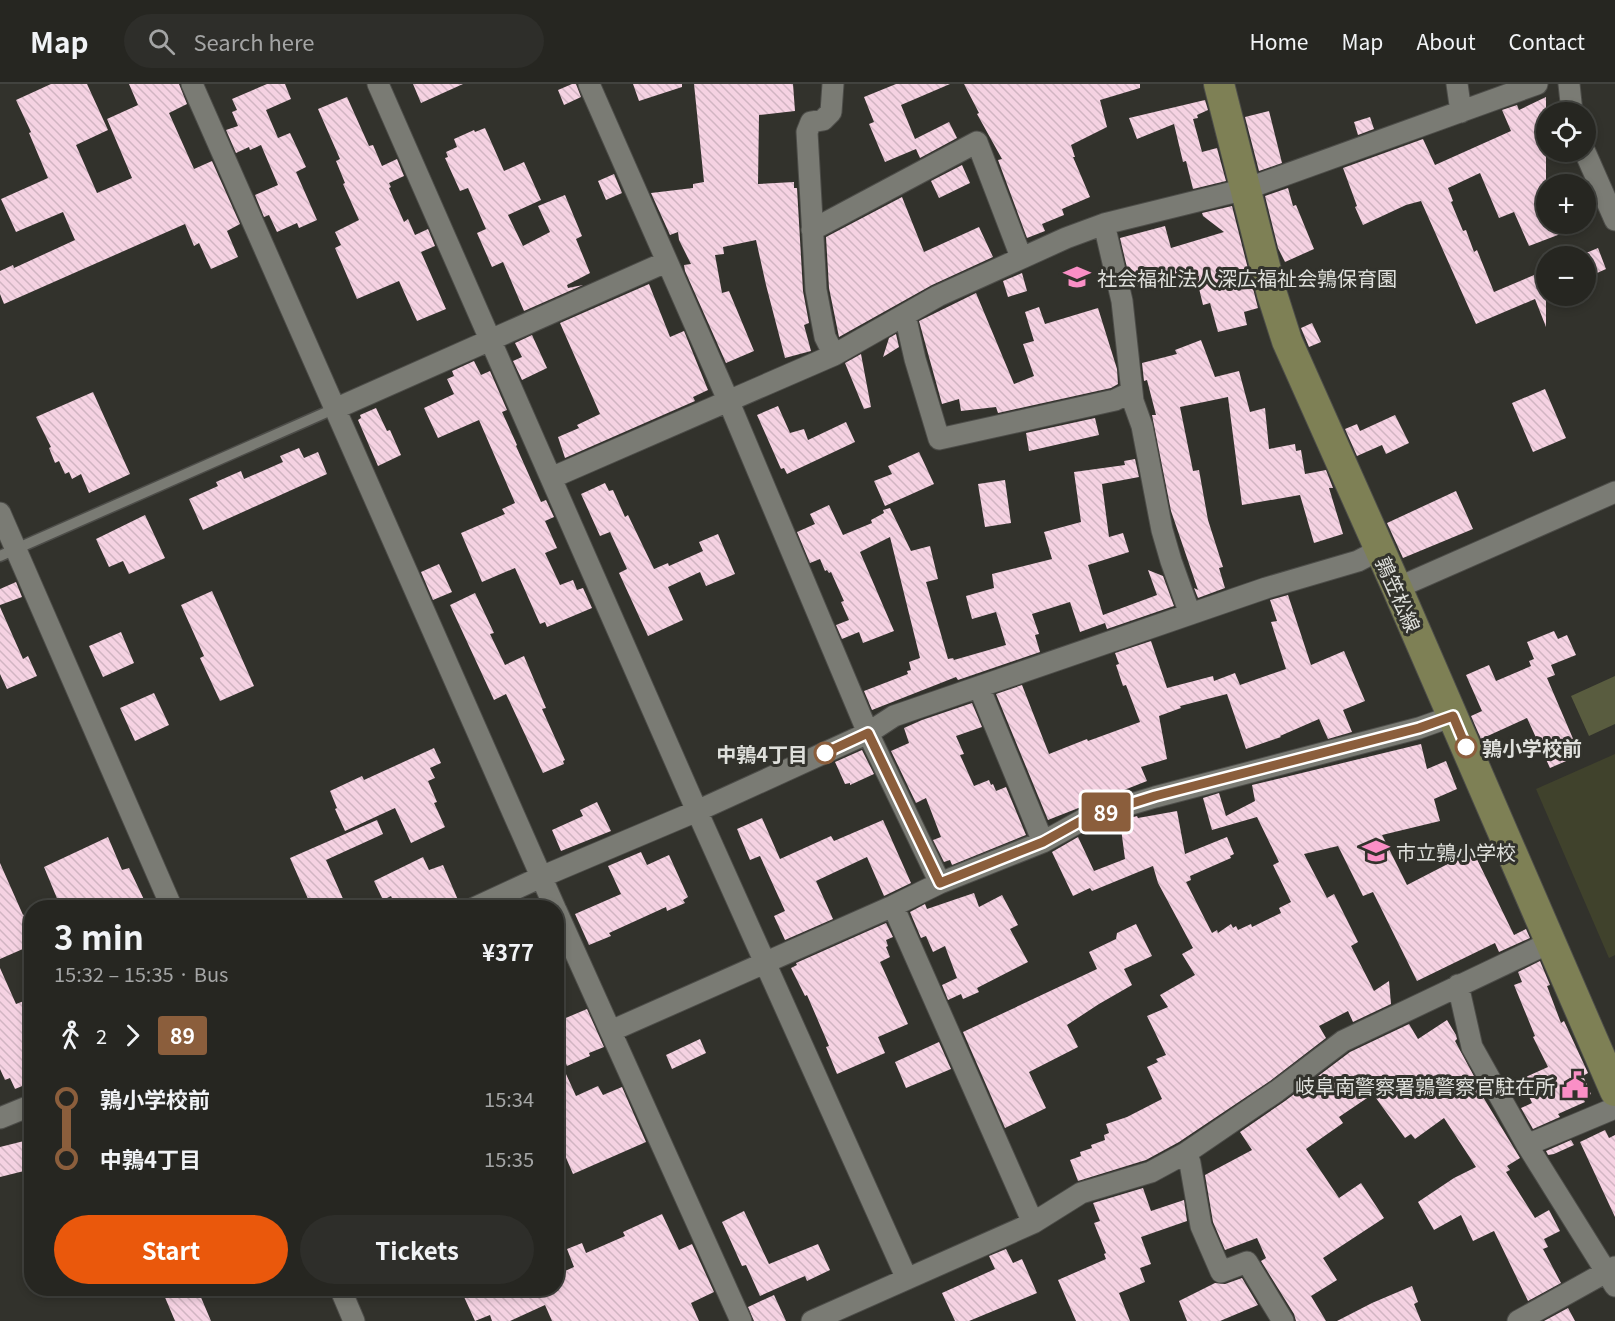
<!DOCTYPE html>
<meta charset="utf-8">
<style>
:root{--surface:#262621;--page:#2e2e2a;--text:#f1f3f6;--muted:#a4a5a5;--line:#42433f;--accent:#ea580c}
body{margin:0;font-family:Georgia,"Noto Sans JP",serif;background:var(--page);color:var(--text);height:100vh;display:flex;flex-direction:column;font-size:22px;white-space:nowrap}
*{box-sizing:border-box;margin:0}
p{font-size:20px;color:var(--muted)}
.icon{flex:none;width:33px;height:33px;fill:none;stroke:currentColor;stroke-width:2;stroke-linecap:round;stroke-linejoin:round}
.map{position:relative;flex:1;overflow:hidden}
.panel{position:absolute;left:24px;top:816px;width:540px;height:396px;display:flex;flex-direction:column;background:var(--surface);border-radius:24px;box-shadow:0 3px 9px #0003,0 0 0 2px var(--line)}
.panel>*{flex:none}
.badge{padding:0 12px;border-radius:4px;font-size:21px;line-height:39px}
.buttons{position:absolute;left:1536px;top:18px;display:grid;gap:12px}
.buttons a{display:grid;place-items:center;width:60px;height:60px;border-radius:50%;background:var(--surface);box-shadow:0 3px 9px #0003,0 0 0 2px var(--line);font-size:30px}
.map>.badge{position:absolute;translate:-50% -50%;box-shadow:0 0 0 3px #fff}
.legs{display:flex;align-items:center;gap:9px;height:66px;padding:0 30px;font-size:20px}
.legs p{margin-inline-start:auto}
.headline{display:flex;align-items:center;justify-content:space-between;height:102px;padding:0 30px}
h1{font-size:33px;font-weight:700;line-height:45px}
.cta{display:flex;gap:12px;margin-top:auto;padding:12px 30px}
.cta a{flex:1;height:69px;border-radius:36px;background:var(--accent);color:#fff;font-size:24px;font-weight:700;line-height:69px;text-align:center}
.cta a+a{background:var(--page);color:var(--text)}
ul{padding:0 30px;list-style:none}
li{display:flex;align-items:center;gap:21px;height:60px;font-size:22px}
li i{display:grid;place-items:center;width:9px;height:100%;margin:0 8px;background:currentColor}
li i::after{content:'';width:15px;height:15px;margin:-8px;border:4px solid;border-radius:50%;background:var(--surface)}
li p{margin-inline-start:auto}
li:first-child i{background:linear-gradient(#0000 50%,currentColor 0)}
li:last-child i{background:linear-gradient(currentColor 50%,#0000 0)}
header{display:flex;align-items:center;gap:36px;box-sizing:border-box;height:84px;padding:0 30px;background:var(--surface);border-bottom:2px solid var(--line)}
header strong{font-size:28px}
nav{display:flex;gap:33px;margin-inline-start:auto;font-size:21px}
.search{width:420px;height:54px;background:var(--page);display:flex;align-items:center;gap:15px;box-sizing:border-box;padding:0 21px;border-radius:33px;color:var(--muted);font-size:22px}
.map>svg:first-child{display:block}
.grass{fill:#40422c}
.water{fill:#595c3f}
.building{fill:url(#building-back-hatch)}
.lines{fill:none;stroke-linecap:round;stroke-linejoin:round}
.lane-casing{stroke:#4d4d49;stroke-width:13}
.street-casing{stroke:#4d4d49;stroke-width:23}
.secondary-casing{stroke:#4d4d49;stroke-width:32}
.lane{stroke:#7a7b74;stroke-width:10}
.street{stroke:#7a7b74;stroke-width:21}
.secondary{stroke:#7e8055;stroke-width:30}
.line-1-casing{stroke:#fff;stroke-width:14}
.line-1{stroke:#8b5e3c;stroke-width:9}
.stop-1-dot{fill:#fff;stroke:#8b5e3c;stroke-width:3}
.labels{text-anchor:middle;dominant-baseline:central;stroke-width:6;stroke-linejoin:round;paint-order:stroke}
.poi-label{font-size:20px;fill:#dfe0dc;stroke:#32322c;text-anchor:start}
.street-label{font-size:20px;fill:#dfe0dc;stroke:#32322c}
.stop-label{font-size:20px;font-weight:bold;fill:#dfe0dc;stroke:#32322c;text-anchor:start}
</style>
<header>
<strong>Map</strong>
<div class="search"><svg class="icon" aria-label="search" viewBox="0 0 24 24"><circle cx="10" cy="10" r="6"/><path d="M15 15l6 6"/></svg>Search here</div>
<nav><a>Home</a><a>Map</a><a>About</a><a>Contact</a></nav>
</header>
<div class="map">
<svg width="1615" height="1237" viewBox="0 0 1615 1237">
<defs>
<pattern id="building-back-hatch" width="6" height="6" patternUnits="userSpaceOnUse" patternTransform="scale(1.5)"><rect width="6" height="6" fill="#f5d2e2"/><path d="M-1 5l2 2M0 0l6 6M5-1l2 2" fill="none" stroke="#d1b5c2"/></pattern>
</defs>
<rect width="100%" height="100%" fill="#32322c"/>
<path class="grass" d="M1615 670V871L1609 874 1536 705Z"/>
<path class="water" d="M1615 592V640L1589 652 1571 612Z"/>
<path class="building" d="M51 0H87L108 46 76 61 97 109 132 94 107 35 138 21 129 0H179L187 20 169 29 194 85 212 77 240 140 227 147 238 173 211 185 199 159 194 162 185 140 4 220 0 210V187L13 181 14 184 75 156 63 128 16 148 1 115 48 94 29 49 31 48 16 16Z
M267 0H285L291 15 266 26 278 54 290 49 306 83 296 88 317 136 299 144 297 139 277 148 269 131 264 133 255 111 278 101 261 61 250 66 249 63 236 69 226 46 238 42 232 28 237 26 232 15Z
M413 0H463L421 19Z
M572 0H576L581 13 564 21 558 6Z
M633 0H682V3L639 17Z
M694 0H793L795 27 759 31 758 100 794 98V104H797L803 207 809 239 804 241 811 267 785 274 766 201 756 156 723 163 724 170 715 171 722 209 729 207 754 267 726 279 685 187 684 181 691 180 679 156 678 148 670 151 651 109 693 104V100L704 98Z
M896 0H950L901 21 915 55 949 38 957 54 920 74 916 65 885 78 869 40 874 38 864 13Z
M964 0H1140V4L1100 16 1107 43 1071 61 1075 73H1073L1090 113 1062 125 1064 131 1042 140 1045 147 1027 154 998 76 1002 75 977 30 979 29Z
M347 13 369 62 373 61 382 82 397 75 404 92 389 99 391 103 389 104 404 138 408 135 415 151 428 145 435 162 421 168 446 225 417 237 399 197 357 215 335 164 341 161 335 148 359 136 343 100 345 99 336 77 340 75 318 25Z
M1546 13V140H1584V141L1529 162 1514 128 1499 134 1480 89 1448 104 1453 117 1451 118 1463 147 1466 146 1474 168 1477 166 1494 208 1546 186V243L1535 215 1476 240 1421 117 1406 121 1363 141 1355 123 1357 122 1343 84 1423 55 1435 81 1511 47 1502 26 1517 21 1519 26Z
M1205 16 1208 26 1197 31 1198 34 1193 35 1202 68 1217 64 1226 97 1193 105 1186 77 1183 78 1174 40 1137 55 1129 34Z
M1269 27 1282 79 1259 87 1245 33Z
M1370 33 1374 45 1358 51 1354 38Z
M485 44 504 87 524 78 541 116 508 131 523 162 550 148 538 122 565 111 582 152 576 155 590 189 567 201 568 204 583 201 524 227 503 178 492 183 477 149 486 145 468 104 460 107 445 74 448 73 446 68 457 63 454 55 474 46 475 48Z
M962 81 970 99 939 114 931 97Z
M614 90 622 109 606 116 598 97Z
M1288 104 1293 122 1296 121 1314 165 1285 178 1278 164 1265 112Z
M902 113 924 168 979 143 993 173 932 201 839 253 829 204 826 153Z
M1232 122 1258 224 1244 228 1247 241 1218 248 1210 219 1203 221 1195 188 1132 205 1120 154 1165 142 1171 164 1224 148 1203 132 1202 129Z
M1598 164 1606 185 1586 194V169Z
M1022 189 1027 207 1008 213 1003 197Z
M649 200 670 253 684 247 708 306 693 313 695 317 565 374 558 353 579 344 577 341 600 330 560 239Z
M976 209 1014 300 1034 292 1023 260 1034 257 1025 228 1039 223 1045 240 1098 224 1117 285 1118 300 1111 304 998 329 996 323 961 327 959 315 942 320 919 237Z
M1312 239 1321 258 1309 263 1301 244Z
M896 250 899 263 883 273 889 254Z
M532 251 547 284 522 296 513 277 522 273 515 259Z
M1201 256 1215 293 1239 287 1250 328 1265 324 1269 365 1295 360 1296 367 1301 366 1305 390 1326 386 1333 404H1329L1343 450 1314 459 1300 411 1242 421 1228 313 1180 323 1193 387 1199 386 1208 436 1223 483 1219 484 1225 504 1198 514 1194 504 1198 506 1171 427 1152 331H1156L1147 296 1144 297 1142 279 1177 270 1175 266Z
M861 270 871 323 864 325 845 279Z
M474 277 481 291 490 287 507 326 502 328 517 361 516 362 541 418 546 416 554 433 545 437 557 464 545 469 560 501 573 496 577 506 583 504 592 524 547 543 545 538 540 540 515 484 482 498 461 449 505 430 502 425 515 419 479 336 438 354 424 324 454 310 447 295 454 292 452 287Z
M1545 305 1566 354 1533 368 1512 319Z
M93 308 130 390 89 409 81 390 72 395 69 388 65 390 59 377 55 379 49 364 51 363 36 333Z
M778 322 790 349 804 345 808 356 846 338 855 358 787 390 784 384 781 385 757 331Z
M376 324 387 347 390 346 401 371 378 382 358 336 361 334 360 331Z
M1395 331 1409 359 1386 370 1382 361 1357 372 1345 345 1357 340 1360 347Z
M1095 334 1099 351 1029 367 1026 349Z
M299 364 304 374 318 368 327 390 203 446 189 415 218 402 216 398 241 387 244 395 283 378 280 372Z
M919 368 934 400 885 422 874 397 892 390 888 382Z
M1135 375 1139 393 1102 400 1109 453 1123 449 1129 468 1088 481 1103 531 1157 511 1148 486 1163 492 1174 522 1107 545 1105 539 1080 548 1070 518 1032 530 1039 550 1035 551 1040 568 958 596 956 593 872 626 864 607 908 590 907 587 911 586 909 578 920 574 890 453 860 468 894 547 863 559 859 548 842 555 836 541 849 536 841 518 844 517 831 488 829 489 827 486 825 487 820 475 810 479 797 448 815 440 810 430 829 421 843 451 872 439 871 436 884 429 883 426 890 424 911 467 930 462 938 495 926 498 948 575 953 574 954 576 1006 561 996 528 972 535 966 512 994 504 992 490 1052 475 1044 448 1081 438 1074 388 1125 381 1124 377Z
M1005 396 1011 439 985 443 978 400Z
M605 399 609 407 613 406 625 433 628 431 654 485 668 479 669 482 703 467 699 458 718 450 735 490 706 502 700 488 668 503 683 536 648 552 619 489 627 485 610 448 600 452 581 410Z
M1456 407 1473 445 1403 474 1387 439Z
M145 431 165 474 129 490 123 477 109 483 96 455Z
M439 480 452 508 433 516 421 488Z
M16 498 22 513 0 521V505Z
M212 507 254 602 220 617 200 574 204 572 181 521Z
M475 509 494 549 490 550 505 581 524 572 546 624 542 625 565 676 563 677 564 680 543 689 506 610 494 616 450 521Z
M1288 511 1311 581 1344 567 1365 617 1343 626 1352 648 1328 655 1319 635 1280 652 1281 653 1246 665 1227 610 1180 622 1181 624 1159 632 1167 675 1141 683 1147 697 1048 736 996 610 1022 601 1049 670 1087 655 1088 657 1140 638 1126 601 1123 602 1116 581 1119 580 1115 569 1151 557 1167 604 1213 592 1214 597 1235 589 1240 601 1286 585 1271 538 1277 537 1270 516Z
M0 523 23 575 28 572 37 592 7 605 0 590Z
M1554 547 1558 555 1567 551 1576 571 1551 581 1555 591 1547 594 1580 671 1550 684 1527 634 1481 655 1471 632 1482 627 1466 591 1489 581 1496 597 1531 582 1529 577 1534 575 1527 558Z
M121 548 134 579 103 593 89 562Z
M154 609 169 641 135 657 120 624Z
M972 619 982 643 956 652 964 670 960 671 974 702 989 696 991 701 993 700 996 707 1006 703 1026 751 952 781 950 776 944 778 933 756 941 753 926 714 916 719 891 667 909 659 904 644 922 636Z
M1421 660 1427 685 1446 677 1457 705 1434 715 1440 737 1382 751 1407 801 1473 767 1514 851 1526 845 1530 854 1499 868 1495 859 1417 897 1373 808 1363 812 1338 762 1304 770 1327 814 1334 810 1358 858 1351 862 1374 907 1389 897 1391 920 1353 938 1348 927 1319 942 1326 954 1270 997 1179 1058 1146 1076 1078 1097 1070 1076 1081 1072 1080 1068 1092 1064 1091 1061 1105 1056 1104 1051 1109 1049 1106 1040 1127 1033 1162 1015 1147 983 1158 978 1156 975 1166 971 1147 932 1168 923 1160 911 1195 891 1182 870 1193 864 1158 799 1153 782 1092 807 1090 804 1073 812 1052 768 1078 753 1094 787 1125 775 1120 737 1137 732 1138 734 1177 727 1185 770 1227 753 1234 770 1230 772 1231 774 1190 792 1191 796 1186 798 1212 849 1217 846 1218 849 1231 840 1233 844 1236 842 1238 846 1251 840 1252 843 1281 829 1279 824 1291 818 1273 781 1279 778 1257 733 1212 746 1203 714 1219 709 1226 732 1255 717 1252 701Z
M434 664 441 679 430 684 435 694 428 697 437 718 434 719 445 743 411 759 395 724 345 747 335 725 337 724 330 707 362 692 364 696Z
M862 666 874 690 850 701V699L845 700 835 678Z
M597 718 611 747 561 767 552 746 583 732 580 726Z
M762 734 780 775 831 752 834 757 883 736 911 799 884 812 867 773 816 797 833 835 785 856 774 832 785 827 760 772 750 776 737 745Z
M377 736 383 750 326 776 344 817 330 824H312L290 774Z
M108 753 122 786 129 784 148 824H61L44 783Z
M641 768 647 781 669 771 688 813 683 816 685 819 667 827 666 823 609 849 611 852 589 861 575 830 621 810 608 782Z
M423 773 429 786 443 781 458 816 440 824H396L391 812 383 816 374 797Z
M0 779 23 831 32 827V861L0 875Z
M974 809 979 823 1002 811 1018 841 1010 845 1028 878 977 904 979 908 963 915 961 910 948 916 942 901 957 894 945 862 933 868 926 852 921 854 910 828 925 820 927 825Z
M886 839 893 853 886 856 888 862 886 863 890 873 880 878 908 940 878 953 885 969 837 990 826 963 829 962 807 911 805 912 791 884 797 881 796 879Z
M1136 840 1152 872 1124 885 1132 901 1099 920 1067 941 1078 963 1029 988 1046 1024 1005 1044 963 948 1097 885 1089 868 1116 855 1117 849Z
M1540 877 1550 901 1547 902 1561 939 1564 937 1588 989 1583 992 1591 1010 1583 1014 1585 1018 1558 1030 1560 1033 1533 1045 1521 1024 1532 1019 1521 995 1548 983 1533 953 1535 952 1514 901 1522 898 1518 888Z
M0 884 16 920 32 914V998L15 1005 10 994 5 996 0 985Z
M587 925 604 963 589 969 590 972 567 982 556 958V951L566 947 561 936Z
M1447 936 1456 951 1457 955 1455 957 1482 1007 1480 1008 1520 1074 1507 1082 1510 1086 1506 1088 1535 1134 1549 1126 1560 1147 1544 1155 1548 1163 1543 1165 1561 1199 1528 1217 1494 1147 1473 1157 1461 1131 1434 1146 1418 1118 1454 1094 1476 1083 1444 1034 1415 1055 1411 1050 1405 1054 1373 1010 1339 1033 1343 1039 1306 1065 1339 1114 1361 1099 1384 1134 1323 1174 1337 1196 1311 1212 1326 1237H1296L1294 1230 1261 1177 1266 1174 1257 1154 1225 1166 1213 1138 1205 1091 1252 1066 1240 1048 1285 1017 1350 968 1409 940 1418 955Z
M700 955 706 969 672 985 666 971Z
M939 958 951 985 906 1004 895 978Z
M556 968 576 1012 598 1002 603 1011 622 1003 646 1058 573 1090 561 1062 556 1064Z
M1605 1046 1609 1054 1615 1051V1133L1580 1058Z
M32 1055V1085L0 1093V1063Z
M1571 1056 1574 1061 1554 1070 1548 1071 1546 1067Z
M1143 1104 1151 1127 1184 1116 1187 1137 1141 1153 1151 1180 1140 1184 1145 1198 1119 1209 1130 1237H1076L1058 1196 1106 1175 1104 1170 1106 1169 1094 1139 1100 1137 1093 1119Z
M744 1127 769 1180 818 1160 830 1186 807 1197 805 1192 760 1212 746 1181 742 1182 722 1138Z
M662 1130 679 1166 692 1160 714 1208 691 1219 699 1237H552L545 1221 510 1237H492L490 1231 475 1237 460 1204H556V1191L574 1183 567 1165 582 1159 586 1169 625 1152 623 1148Z
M1006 1165 1013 1179 1022 1175 1037 1209 969 1237H955L942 1209 995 1185 989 1172Z
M1242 1194 1258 1221 1220 1237H1187L1179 1217 1215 1199 1225 1200Z
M1412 1202 1418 1218 1414 1220 1421 1237H1337L1372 1219Z
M161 1204H197L211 1237H175Z
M774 1211 786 1237H754L748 1223Z
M1568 1224 1575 1237H1544Z"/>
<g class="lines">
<defs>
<path id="lane" d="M0 472 336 324"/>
<path id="street" d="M192 0 555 824
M378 0 697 727 907 1195
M589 0 728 316 868 649 940 799
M833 0 831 28 823 36 811 38 807 48 816 206 825 253 834 271
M1457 0 1461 28
M1569 0 1572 28
M1585 68 1615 136
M1104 140 1122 217 1133 317 1142 342 1162 446 1171 477 1190 530
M812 146 977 58 1021 173
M905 231 915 275 939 355 1115 316 1132 308
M337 324 666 178
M551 394 834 271 938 212 1066 154 1104 140 1246 105 1537 0
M0 429 172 824
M1397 504 1615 408
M979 603 1043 758 1088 733 1155 713 1419 644 1453 632
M893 822 1033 1139
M474 824 541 793 697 727 868 649 894 632 1266 504 1358 477 1379 466
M556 826 741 1237
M1458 901 1472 963 1527 1061 1615 1202
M611 947 893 822 940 799 1043 758
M0 1034 32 1021
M1527 1061 1615 1024
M1186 1069 1190 1079 1201 1142 1221 1188 1247 1178 1283 1237
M340 1204 354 1237
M812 1237 1033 1139 1081 1109 1151 1088 1186 1069 1277 1007 1343 957 1551 858
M1518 1237 1615 1183"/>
<path id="secondary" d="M1219 0 1272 210 1287 257 1397 504 1615 1007"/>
</defs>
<use href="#lane" class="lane-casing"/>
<use href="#street" class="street-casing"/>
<use href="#secondary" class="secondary-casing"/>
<use href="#lane" class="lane"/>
<use href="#street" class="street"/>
<use href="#secondary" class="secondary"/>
</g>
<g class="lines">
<defs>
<path id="line-1" d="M825 669 868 649 940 799 1043 758 1088 733 1155 712 1419 644 1453 632 1466 663"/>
</defs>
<use href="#line-1" class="line-1-casing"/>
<use href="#line-1" class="line-1"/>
</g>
<defs>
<symbol id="school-bare" viewBox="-9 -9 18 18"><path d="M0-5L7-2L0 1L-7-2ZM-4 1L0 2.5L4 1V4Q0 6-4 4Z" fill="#fa8fc6" stroke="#32322c" stroke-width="2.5" paint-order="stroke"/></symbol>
<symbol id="civic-bare" viewBox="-9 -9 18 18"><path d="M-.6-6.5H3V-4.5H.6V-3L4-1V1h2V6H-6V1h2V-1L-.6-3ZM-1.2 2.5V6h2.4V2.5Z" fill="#fa8fc6" stroke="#32322c" stroke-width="2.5" paint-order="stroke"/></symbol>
</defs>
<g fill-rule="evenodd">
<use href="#school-bare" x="1058" y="174" width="38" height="38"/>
<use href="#school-bare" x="1357" y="748" width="38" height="38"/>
<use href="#civic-bare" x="1556" y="982" width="38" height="38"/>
</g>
<g class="stop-1-dot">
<circle cx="1466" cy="663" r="10"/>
<circle cx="825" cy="669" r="10"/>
</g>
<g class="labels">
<g class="poi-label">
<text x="1097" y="193">社会福祉法人深広福祉会鶉保育園</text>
<text x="1396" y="767">市立鶉小学校</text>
<text x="1555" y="1001" text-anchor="end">岐阜南警察署鶉警察官駐在所</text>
</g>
<g class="street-label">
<text transform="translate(1399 510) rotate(66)">鶉笠松線</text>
</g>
<g class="stop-label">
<text x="1482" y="663">鶉小学校前</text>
<text x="808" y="669" text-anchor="end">中鶉4丁目</text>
</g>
</g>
</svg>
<div class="buttons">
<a><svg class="icon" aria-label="locate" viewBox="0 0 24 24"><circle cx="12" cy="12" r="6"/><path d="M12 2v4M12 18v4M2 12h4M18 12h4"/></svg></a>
<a>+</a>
<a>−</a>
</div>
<b class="badge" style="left:1106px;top:728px;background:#8b5e3c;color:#fff">89</b>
<section class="panel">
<div class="headline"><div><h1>3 min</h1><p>15:32 – 15:35 · Bus</p></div><b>¥377</b></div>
<div class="legs"><svg class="icon" aria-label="walk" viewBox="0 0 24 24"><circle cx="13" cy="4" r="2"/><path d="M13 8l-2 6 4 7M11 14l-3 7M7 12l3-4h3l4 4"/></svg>2<svg class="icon" aria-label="forward" viewBox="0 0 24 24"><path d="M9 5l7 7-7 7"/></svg><b class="badge" style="background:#8b5e3c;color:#fff">89</b></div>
<ul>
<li><i style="color:#8b5e3c"></i><b>鶉小学校前</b><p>15:34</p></li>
<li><i style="color:#8b5e3c"></i><b>中鶉4丁目</b><p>15:35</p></li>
</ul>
<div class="cta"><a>Start</a><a>Tickets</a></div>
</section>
</div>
